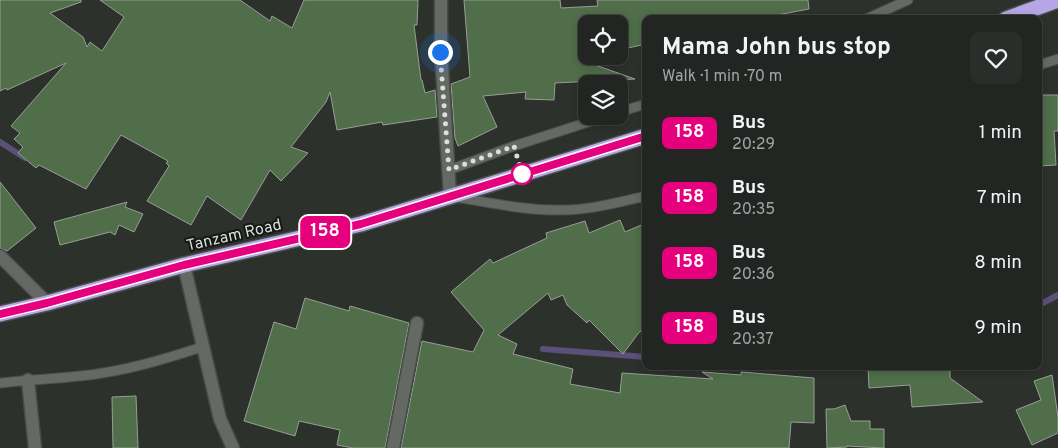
<!DOCTYPE html>
<meta charset="utf-8">
<style>
:root{--surface:#222521;--page:#2a2d2a;--text:#f1f3f6;--muted:#a2a5a5;--line:#3f423f}
body{margin:0;font-family:Overpass,sans-serif;background:var(--page);color:var(--text);height:100vh;display:flex;flex-direction:column;font-size:19px;white-space:nowrap}
*{box-sizing:border-box;margin:0}
p{font-size:16px;color:var(--muted)}
.icon{flex:none;width:28px;height:28px;fill:none;stroke:currentColor;stroke-width:2;stroke-linecap:round;stroke-linejoin:round}
.map{position:relative;flex:1;overflow:hidden}
.sheet{position:absolute;left:642px;top:15px;width:400px;height:355px;display:flex;flex-direction:column;background:var(--surface);border-radius:10px;box-shadow:0 2px 8px #0003,0 0 0 1px var(--line)}
.sheet>*{flex:none}
.badge{padding:0 10px;border-radius:8px;font-size:18px;line-height:32px}
.fabs{position:absolute;left:578px;top:15px;display:grid;gap:10px}
.fabs a{display:grid;place-items:center;width:50px;height:50px;border-radius:10px;background:var(--surface);box-shadow:0 2px 8px #0003,0 0 0 1px var(--line);font-size:25px}
.you{position:absolute;width:25px;height:25px;margin:-12px;border:4px solid #fff;border-radius:50%;background:#1a73e8;box-shadow:0 0 0 8px #1a73e833}
.map>.badge{position:absolute;translate:-50% -50%;box-shadow:0 0 0 2px #fff}
.round{display:grid;place-items:center;flex:none;width:52px;height:52px;border-radius:10px;background:var(--page)}
.head{display:flex;align-items:center;justify-content:space-between;height:85px;padding:0 20px}
h1{font-size:24px;font-weight:700;line-height:38px}
ul{padding:0;list-style:none}
li{display:flex;align-items:center;gap:15px;height:65px;padding:0 20px}
li div{flex:1}
li b{display:block;font-size:19px}
li em{font-style:normal}
li .badge{min-width:55px;font-weight:700;text-align:center}
.map>svg:first-child{display:block}
.lines{fill:none;stroke-linecap:round;stroke-linejoin:round}
.stream{stroke:#5b5079;stroke-width:6}
.building{fill:#4f6e49;stroke:#999e98}
.lane-casing{stroke:#484c48;stroke-width:11}
.street-casing{stroke:#484c48;stroke-width:15}
.secondary-casing{stroke:#484c48;stroke-width:15}
.highway-casing{stroke:#484c48;stroke-width:18}
.lane{stroke:#646963;stroke-width:9}
.street{stroke:#646963;stroke-width:12}
.secondary{stroke:#646963;stroke-width:12}
.highway{stroke:#b6a5e7;stroke-width:15}
.line-casing{stroke:#fff;stroke-width:11}
.line{stroke:#e6007e;stroke-width:8}
.walk{stroke:#dbdedb;stroke-width:5;stroke-dasharray:0 9}
.stop-dot{fill:#fff;stroke:#e6007e;stroke-width:2.5}
.labels{text-anchor:middle;dominant-baseline:central;stroke-width:4;stroke-linejoin:round;paint-order:stroke}
.street-label{font-size:16px;fill:#dbdedb;stroke:#161816}
</style>
<div class="map">
<svg width="1058" height="448" viewBox="0 0 1058 448">
<rect width="100%" height="100%" fill="#2d312c"/>
<g class="lines">
<path class="stream" d="M0 142 25 158
M1039 305 1058 295
M543 349 646 357"/>
</g>
<path class="building" d="M0 0H81V2L50 13 83 37 87 47 90 42 102 51 124 17 100 0H240L270 21 272 16 292 28 304 0H418L417 25H414L421 80H422L425 93 435 90 437 117 383 125 382 122 337 130 330 92 326 102 291 147 308 153 281 181 270 170 241 220 207 196 191 225 147 201 169 166 166 163 168 161 121 135 86 189 39 165 36 168 18 153 23 147 14 139 20 133 11 126 66 63 7 90 6 88 0 91Z
M464 0H560L561 8 598 6 597 0H808L809 9 756 19H646V44L619 50V24H586V56H589L578 59 635 79 555 83 554 100 525 99 526 92 483 96 497 127 458 146 455 138 451 84 470 77Z
M1039 95H1058V131H1054L1056 165 1039 166Z
M0 182 36 228 7 251 0 248Z
M127 202 125 207 143 214 134 232 119 225 115 235 110 232 60 245 54 222Z
M620 220 625 232 646 223V335L640 331 623 354 589 320 587 323 567 305 563 295 551 300 548 293 498 335 517 344 513 354 573 369 570 384 620 393 622 373 713 379 702 372 741 375V372L814 378V423L791 422 789 448H401L422 341 473 352 484 330 451 292 490 259 493 263 547 238 546 233 585 221 589 233Z
M305 298 349 311 350 306 409 323 385 448H353L337 445 340 430 299 421 295 436 244 421 274 322 296 329Z
M868 366H950V378L983 402 912 407 910 385 869 388Z
M1052 375 1058 417V433L1032 445 1016 410 1041 400 1034 381Z
M136 396 138 448H113L112 397Z
M845 405 851 421H870V429H884V448L847 446V447L827 448 826 409H834Z"/>
<g class="lines">
<defs>
<path id="lane" d="M866 19 908 0
M1039 65 1058 59
M619 112 646 104
M449 170 514 146 607 116
M456 197C492 203 527 211 563 210 591 210 619 202 646 196
M0 383C27 380 53 379 80 376 122 372 162 360 202 347"/>
<path id="street" d="M441 0V52L450 196
M0 256 47 303
M28 380 35 448
M393 448 417 323"/>
<path id="secondary" d="M184 265 220 419 233 448"/>
<path id="highway" d="M1006 19 1058 0
M0 314 47 303 184 265 361 224 646 136"/>
</defs>
<use href="#lane" class="lane-casing"/>
<use href="#street" class="street-casing"/>
<use href="#secondary" class="secondary-casing"/>
<use href="#highway" class="highway-casing"/>
<use href="#lane" class="lane"/>
<use href="#street" class="street"/>
<use href="#secondary" class="secondary"/>
<use href="#highway" class="highway"/>
</g>
<g class="lines">
<defs>
<path id="line" d="M0 314 47 303 184 265 361 224 646 136"/>
</defs>
<use href="#line" class="line-casing"/>
<use href="#line" class="line"/>
<path class="walk" d="M440 52 449 170 514 146 522 174"/>
</g>
<circle class="stop-dot" cx="522" cy="174" r="10"/>
<g class="labels">
<g class="street-label">
<text transform="translate(234 236) rotate(-13)">Tanzam Road</text>
</g>
</g>
</svg>
<div class="fabs">
<a><svg class="icon" aria-label="locate" viewBox="0 0 24 24"><circle cx="12" cy="12" r="6"/><path d="M12 2v4M12 18v4M2 12h4M18 12h4"/></svg></a>
<a><svg class="icon" aria-label="layers" viewBox="0 0 24 24"><path d="M12 4l9 5-9 5-9-5zM3 14l9 5 9-5"/></svg></a>
</div>
<div class="you" style="left:440px;top:52px"></div>
<b class="badge" style="left:325px;top:232px;background:#e6007e;color:#fff">158</b>
<section class="sheet">
<div class="head"><div><h1>Mama John bus stop</h1><p>Walk · 1 min · 70 m</p></div><a class="round"><svg class="icon" aria-label="heart" viewBox="0 0 24 24"><path d="M12 20l-8-8c-3-5 5-10 8-4 3-6 11-1 8 4z"/></svg></a></div>
<ul>
<li><span class="badge" style="background:#e6007e;color:#fff">158</span><div><b>Bus</b><p>20:29</p></div><em>1 min</em></li>
<li><span class="badge" style="background:#e6007e;color:#fff">158</span><div><b>Bus</b><p>20:35</p></div><em>7 min</em></li>
<li><span class="badge" style="background:#e6007e;color:#fff">158</span><div><b>Bus</b><p>20:36</p></div><em>8 min</em></li>
<li><span class="badge" style="background:#e6007e;color:#fff">158</span><div><b>Bus</b><p>20:37</p></div><em>9 min</em></li>
</ul>
</section>
</div>
